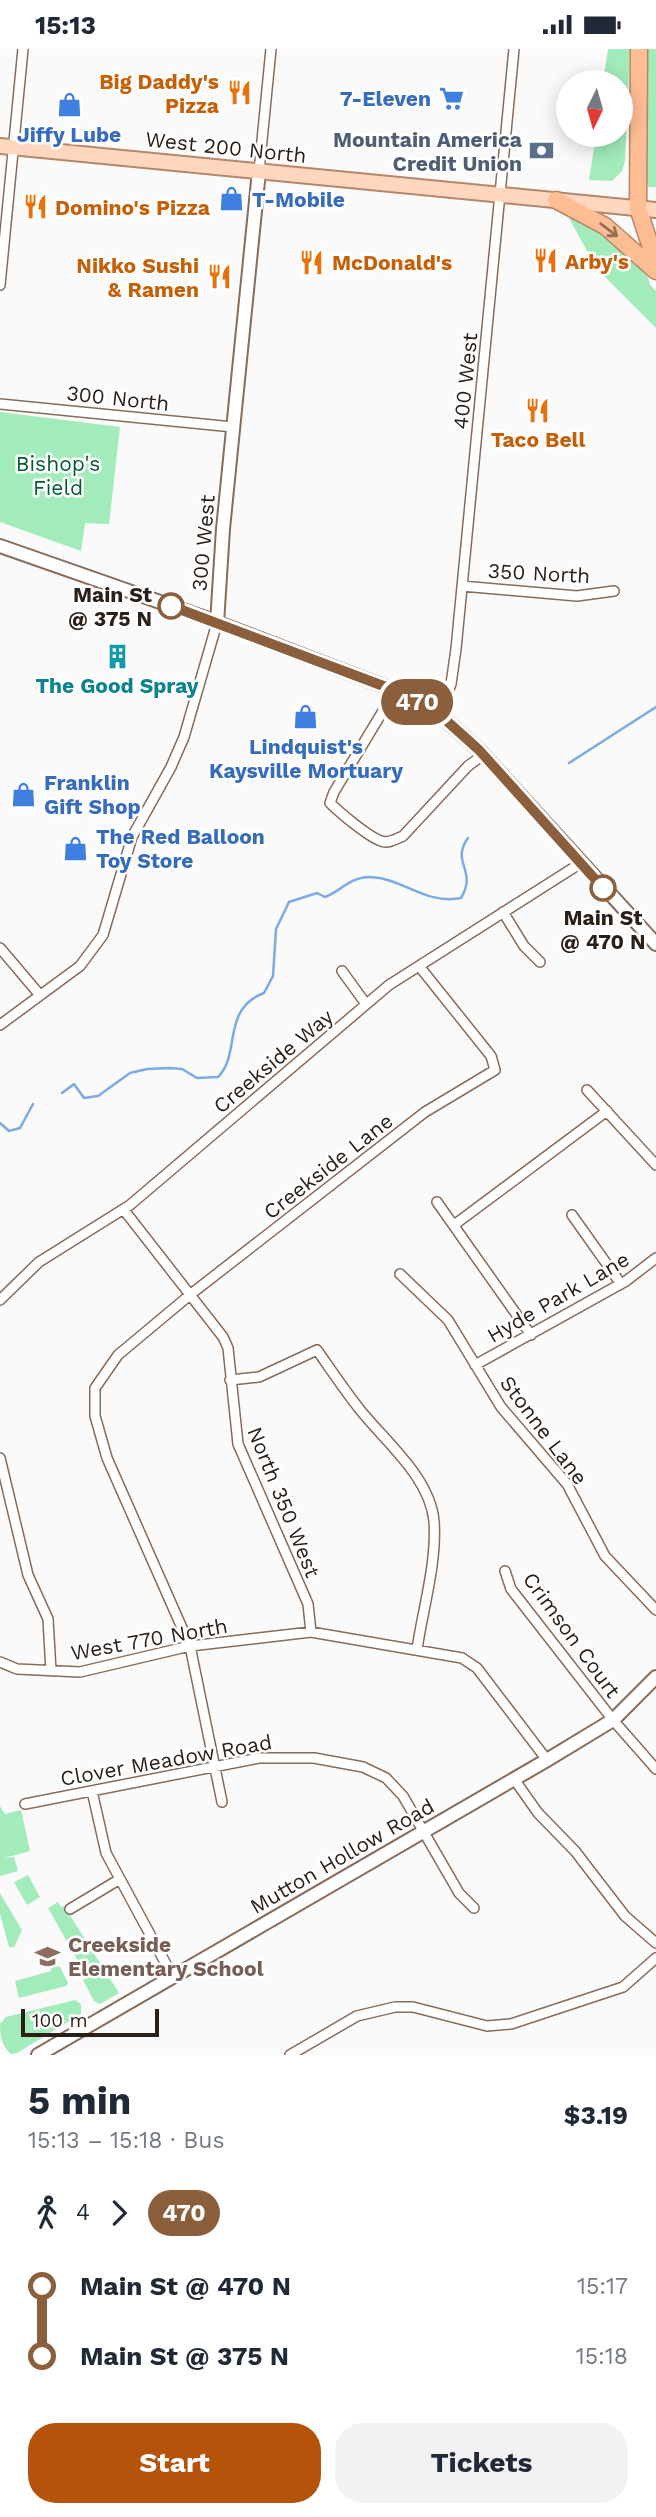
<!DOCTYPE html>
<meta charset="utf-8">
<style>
:root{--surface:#fff;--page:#f2f2f3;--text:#1f2937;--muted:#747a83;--accent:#b45309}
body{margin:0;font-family:"Work Sans",sans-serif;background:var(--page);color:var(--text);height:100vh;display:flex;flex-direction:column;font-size:26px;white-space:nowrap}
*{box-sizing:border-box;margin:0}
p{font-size:23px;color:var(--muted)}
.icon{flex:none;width:38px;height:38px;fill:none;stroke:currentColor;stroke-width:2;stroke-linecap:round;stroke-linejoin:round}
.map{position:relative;height:2006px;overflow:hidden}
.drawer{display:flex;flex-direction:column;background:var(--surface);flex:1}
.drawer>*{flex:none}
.badge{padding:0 14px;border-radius:23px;font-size:24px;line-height:46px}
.needle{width:46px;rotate:185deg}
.fabs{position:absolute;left:556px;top:21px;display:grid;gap:14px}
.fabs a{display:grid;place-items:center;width:77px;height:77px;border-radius:50%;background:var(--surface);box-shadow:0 4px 18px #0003;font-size:35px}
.scale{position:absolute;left:21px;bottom:18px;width:138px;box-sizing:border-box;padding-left:7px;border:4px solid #2b2018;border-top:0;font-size:19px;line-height:24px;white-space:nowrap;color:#2b2018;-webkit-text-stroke:5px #fff;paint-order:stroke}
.map>.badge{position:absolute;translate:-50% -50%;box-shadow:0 0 0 4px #fff}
.legs{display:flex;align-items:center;gap:10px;height:77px;padding:0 28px;font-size:23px}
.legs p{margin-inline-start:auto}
.head{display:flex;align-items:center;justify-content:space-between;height:119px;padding:0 28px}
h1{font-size:38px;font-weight:700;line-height:52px}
.button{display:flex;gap:14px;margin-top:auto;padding:14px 28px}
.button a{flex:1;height:80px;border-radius:28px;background:var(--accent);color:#fff;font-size:28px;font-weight:700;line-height:80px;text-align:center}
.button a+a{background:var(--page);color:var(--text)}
ul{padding:0 28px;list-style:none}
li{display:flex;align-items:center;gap:24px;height:70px;font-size:26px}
li i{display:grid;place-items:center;width:10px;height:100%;margin:0 9px;background:currentColor}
li i::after{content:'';width:18px;height:18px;margin:-9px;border:5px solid;border-radius:50%;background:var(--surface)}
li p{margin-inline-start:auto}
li:first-child i{background:linear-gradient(#0000 50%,currentColor 0)}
li:last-child i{background:linear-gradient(currentColor 50%,#0000 0)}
.status{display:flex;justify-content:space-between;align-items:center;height:49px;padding:0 35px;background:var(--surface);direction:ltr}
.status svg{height:19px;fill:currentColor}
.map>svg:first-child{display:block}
.green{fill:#a2ebba}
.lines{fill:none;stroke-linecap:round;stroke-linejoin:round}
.stream{stroke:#7caae5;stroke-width:2.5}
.street-casing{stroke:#886c5a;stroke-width:12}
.secondary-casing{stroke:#886c5a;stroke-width:16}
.primary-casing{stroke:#b58668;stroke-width:18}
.highway-casing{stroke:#b58668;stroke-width:19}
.street{stroke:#fff;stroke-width:9}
.secondary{stroke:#fff;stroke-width:12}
.primary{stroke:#ffd7be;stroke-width:14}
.highway{stroke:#ffbd93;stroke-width:16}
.oneway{stroke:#956e56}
.line-1-casing{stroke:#fff;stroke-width:16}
.line-1{stroke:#8b5e3c;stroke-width:10}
.stop-1-dot{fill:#fff;stroke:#8b5e3c;stroke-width:3.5}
.labels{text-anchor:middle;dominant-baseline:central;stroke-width:5;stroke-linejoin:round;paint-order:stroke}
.food-label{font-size:21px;font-weight:bold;fill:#c56008;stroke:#fff;text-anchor:start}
.shop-label{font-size:21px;font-weight:bold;fill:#366cbe;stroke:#fff;text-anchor:start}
.service-label{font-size:21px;font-weight:bold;fill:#4e5e75;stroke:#fff;text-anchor:end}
.street-label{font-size:21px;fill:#2b2018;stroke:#fff}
.park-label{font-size:21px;fill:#005b31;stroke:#fff}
.stop-label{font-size:21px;font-weight:bold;fill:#2b2018;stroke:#fff;text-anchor:end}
.culture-label{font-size:21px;font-weight:bold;fill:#0d838f;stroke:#fff}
.education-label{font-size:21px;font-weight:bold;fill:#785e54;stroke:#fff;text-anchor:start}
</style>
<div class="status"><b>15:13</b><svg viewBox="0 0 49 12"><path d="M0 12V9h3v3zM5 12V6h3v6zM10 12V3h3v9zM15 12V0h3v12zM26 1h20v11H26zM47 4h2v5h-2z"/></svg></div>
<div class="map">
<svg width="656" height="2006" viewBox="0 0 656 2006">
<rect width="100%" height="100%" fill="#fafafa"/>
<path class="green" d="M608 0H630L625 112 622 122 612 132 589 131 596 86H621V33H603Z
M647 0H656V138H648L645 127Z
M579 168 590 173 647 225 650 236 656 242V279L597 220 569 169Z
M0 363 120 378 109 475 85 474 81 502 0 473Z
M0 1757 5 1765 21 1761 30 1802 4 1809 14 1808 18 1822 0 1827Z
M28 1826 40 1848 27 1856 14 1833Z
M0 1844 22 1881 14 1898H9L0 1865Z
M58 1853 61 1858 64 1857 119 1944 100 1955 94 1952 83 1931 87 1928 48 1859Z
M50 1916 60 1918 68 1934 66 1937 19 1949 15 1932 51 1922Z
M75 1951 81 1955V1965L17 2004 11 2005C2 1997 0 1987 0 1975L6 1968Z"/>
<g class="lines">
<path class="stream" d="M569 714 656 658
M62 1044 74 1035 84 1049 98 1047 130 1024 147 1020 169 1019 182 1020 197 1029 218 1028C241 1006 221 960 264 944L273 927 276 880 289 853 317 844 325 848C341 842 350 828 370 828 403 829 425 856 461 849 478 821 450 814 468 789
M0 1074 9 1082 20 1079 33 1055"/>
<defs>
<path id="street" d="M259 122 271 0
M0 236 23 0
M0 355 233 378
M462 537 577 547 614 542
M395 642 334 743 330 754C340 764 369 788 381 792 388 795 396 790 403 787L468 717 483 706
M439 665 451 635 456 600 514 0
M503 863 524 897 540 913
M0 899 39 945
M342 922 366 955
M0 976 80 917 103 886 132 788 171 718 184 688 217 574
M587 1041 656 1116
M437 1153 531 1286
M124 1161 223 1288 228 1299 238 1395 308 1555 311 1583
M572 1166 621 1235
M454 1176 607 1062
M400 1225 448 1271 501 1358 567 1435 605 1507 656 1561
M0 1251 39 1213 130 1156 389 936 581 814
M475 1316 626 1232 656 1209
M230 1331 259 1328 317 1301C331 1321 345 1342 361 1362 387 1394 430 1429 434 1472 437 1514 423 1559 417 1600
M0 1409 28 1526 48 1570 51 1622
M505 1522 511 1540 613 1671 656 1720
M0 1613 17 1620 80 1623 190 1597 311 1583 462 1609 477 1619 547 1711
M514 1730 538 1764 575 1802 625 1867 656 1894
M92 1742 106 1804 173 1928
M222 1753 190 1597 107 1409 95 1367V1339L118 1306 191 1245 425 1063 495 1021 491 1007 419 917
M25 1755 259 1709H314L363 1718 386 1729 403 1747 459 1844 474 1859
M70 1860 120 1830
M290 2006 357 1967 395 1958H413L487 1977 511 1975 623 1938 656 1909"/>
<path id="secondary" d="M0 497 200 567 386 638 439 665 479 701 656 895
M217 574 223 480 259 122
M38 2006 547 1711 613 1671 656 1628"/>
<path id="primary" d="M0 97 656 161"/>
<path id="highway" d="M639 0 638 159 656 214
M556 151 605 177 656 222"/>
</defs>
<use href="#street" class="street-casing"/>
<use href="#secondary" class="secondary-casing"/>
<use href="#primary" class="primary-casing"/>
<use href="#highway" class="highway-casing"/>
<use href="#street" class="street"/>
<use href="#secondary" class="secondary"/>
<use href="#primary" class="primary"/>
<use href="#highway" class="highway"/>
</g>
<defs><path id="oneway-shaft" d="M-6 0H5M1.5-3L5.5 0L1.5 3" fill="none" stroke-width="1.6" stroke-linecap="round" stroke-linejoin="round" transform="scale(1.75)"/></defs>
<use class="oneway" href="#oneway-shaft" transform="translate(609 181) rotate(37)"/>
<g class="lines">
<defs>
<path id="line-1" d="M171 557 386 638 439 665 479 701 603 839"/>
</defs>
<use href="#line-1" class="line-1-casing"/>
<use href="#line-1" class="line-1"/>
</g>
<defs>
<symbol id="restaurant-bare" viewBox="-9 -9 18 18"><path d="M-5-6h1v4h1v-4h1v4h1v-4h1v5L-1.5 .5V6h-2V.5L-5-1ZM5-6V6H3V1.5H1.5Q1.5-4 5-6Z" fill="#e8710a" stroke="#fff" stroke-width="2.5" paint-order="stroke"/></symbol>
<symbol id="supermarket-bare" viewBox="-9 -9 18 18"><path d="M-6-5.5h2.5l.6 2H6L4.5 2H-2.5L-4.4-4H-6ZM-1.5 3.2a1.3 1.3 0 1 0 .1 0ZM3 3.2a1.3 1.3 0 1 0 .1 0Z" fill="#3f7fe0" stroke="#fff" stroke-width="2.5" paint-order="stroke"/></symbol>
<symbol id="shop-bare" viewBox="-9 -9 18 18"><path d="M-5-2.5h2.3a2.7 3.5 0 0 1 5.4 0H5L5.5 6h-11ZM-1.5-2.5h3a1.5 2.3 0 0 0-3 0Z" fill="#3f7fe0" stroke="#fff" stroke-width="2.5" paint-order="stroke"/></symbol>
<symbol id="bank-bare" viewBox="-9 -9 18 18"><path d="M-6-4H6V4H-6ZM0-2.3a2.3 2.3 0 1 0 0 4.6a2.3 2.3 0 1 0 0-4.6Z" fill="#5c6f8a" stroke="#fff" stroke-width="2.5" paint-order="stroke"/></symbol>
<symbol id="building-bare" viewBox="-9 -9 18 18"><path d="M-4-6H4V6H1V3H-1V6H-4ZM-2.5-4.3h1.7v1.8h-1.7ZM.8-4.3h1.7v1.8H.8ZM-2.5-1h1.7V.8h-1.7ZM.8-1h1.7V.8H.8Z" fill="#0f9aa8" stroke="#fff" stroke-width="2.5" paint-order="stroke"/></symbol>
<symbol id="school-bare" viewBox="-9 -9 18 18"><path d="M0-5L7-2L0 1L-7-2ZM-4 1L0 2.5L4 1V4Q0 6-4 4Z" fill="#8d6e63" stroke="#fff" stroke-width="2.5" paint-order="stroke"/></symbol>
</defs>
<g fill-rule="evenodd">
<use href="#restaurant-bare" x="222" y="26" width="35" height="35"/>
<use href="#supermarket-bare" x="434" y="32" width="35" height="35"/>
<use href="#shop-bare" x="52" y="38" width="35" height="35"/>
<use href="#bank-bare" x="524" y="84" width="35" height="35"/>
<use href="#shop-bare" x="214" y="132" width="35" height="35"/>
<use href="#restaurant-bare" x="18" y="140" width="35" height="35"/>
<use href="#restaurant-bare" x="528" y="194" width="35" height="35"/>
<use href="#restaurant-bare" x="294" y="196" width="35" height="35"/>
<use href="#restaurant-bare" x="202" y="210" width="35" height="35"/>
<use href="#restaurant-bare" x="520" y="344" width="35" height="35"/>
<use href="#building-bare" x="100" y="590" width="35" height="35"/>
<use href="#shop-bare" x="288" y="650" width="35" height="35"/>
<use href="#shop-bare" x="6" y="728" width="35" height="35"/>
<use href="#shop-bare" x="58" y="782" width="35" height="35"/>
<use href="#school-bare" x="30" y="1890" width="35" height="35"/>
</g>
<g class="stop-1-dot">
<circle cx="171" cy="557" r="12"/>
<circle cx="603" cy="839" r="12"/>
</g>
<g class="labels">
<g class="food-label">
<text x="219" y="32" text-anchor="end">Big Daddy's<tspan x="219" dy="24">Pizza</tspan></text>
<text x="55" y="158">Domino's Pizza</text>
<text x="565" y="212">Arby's</text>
<text x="332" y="213">McDonald's</text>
<text x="199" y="216" text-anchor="end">Nikko Sushi<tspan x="199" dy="24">&amp; Ramen</tspan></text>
<text x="538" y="390" text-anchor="middle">Taco Bell</text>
</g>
<g class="shop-label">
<text x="431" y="49" text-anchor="end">7-Eleven</text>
<text x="69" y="85" text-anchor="middle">Jiffy Lube</text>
<text x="252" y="150">T-Mobile</text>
<text x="306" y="697" text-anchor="middle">Lindquist's<tspan x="306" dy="24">Kaysville Mortuary</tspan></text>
<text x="44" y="733">Franklin<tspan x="44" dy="24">Gift Shop</tspan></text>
<text x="96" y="787">The Red Balloon<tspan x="96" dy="24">Toy Store</tspan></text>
</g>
<g class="service-label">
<text x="522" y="90">Mountain America<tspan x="522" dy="24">Credit Union</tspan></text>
</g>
<g class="street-label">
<text transform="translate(226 98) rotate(6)">West 200 North</text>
<text transform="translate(465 332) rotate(-84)">400 West</text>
<text transform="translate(118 349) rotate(6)">300 North</text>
<text transform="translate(203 494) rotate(-85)">300 West</text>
<text transform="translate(539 524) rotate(3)">350 North</text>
<text transform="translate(273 1012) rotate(-40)">Creekside Way</text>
<text transform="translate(328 1117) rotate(-38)">Creekside Lane</text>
<text transform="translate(558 1248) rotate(-30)">Hyde Park Lane</text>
<text transform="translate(544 1381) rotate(53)">Stonne Lane</text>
<text transform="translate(284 1453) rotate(68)">North 350 West</text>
<text transform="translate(572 1586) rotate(54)">Crimson Court</text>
<text transform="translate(149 1590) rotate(-10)">West 770 North</text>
<text transform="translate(166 1711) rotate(-10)">Clover Meadow Road</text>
<text transform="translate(342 1807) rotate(-30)">Mutton Hollow Road</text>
</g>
<g class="park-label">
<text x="58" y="414">Bishop's<tspan x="58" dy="24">Field</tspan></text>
</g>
<g class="stop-label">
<text x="152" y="545">Main St<tspan x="152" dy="24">@ 375 N</tspan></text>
<text x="603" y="868" text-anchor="middle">Main St<tspan x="603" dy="24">@ 470 N</tspan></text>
</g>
<g class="culture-label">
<text x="117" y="636">The Good Spray</text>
</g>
<g class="education-label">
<text x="68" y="1895">Creekside<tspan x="68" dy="24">Elementary School</tspan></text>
</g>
</g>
</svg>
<div class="fabs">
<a><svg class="needle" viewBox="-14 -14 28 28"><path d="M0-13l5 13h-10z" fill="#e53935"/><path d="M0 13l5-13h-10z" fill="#747a83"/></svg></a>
</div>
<div class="scale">100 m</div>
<b class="badge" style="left:417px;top:653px;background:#8b5e3c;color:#fff">470</b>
</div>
<section class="drawer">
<div class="head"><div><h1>5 min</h1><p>15:13 – 15:18 · Bus</p></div><b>$3.19</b></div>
<div class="legs"><svg class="icon" aria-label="walk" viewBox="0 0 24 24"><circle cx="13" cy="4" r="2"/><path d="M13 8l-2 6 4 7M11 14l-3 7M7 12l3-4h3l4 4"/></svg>4<svg class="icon" aria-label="forward" viewBox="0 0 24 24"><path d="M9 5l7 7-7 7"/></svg><b class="badge" style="background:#8b5e3c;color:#fff">470</b></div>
<ul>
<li><i style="color:#8b5e3c"></i><b>Main St @ 470 N</b><p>15:17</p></li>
<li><i style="color:#8b5e3c"></i><b>Main St @ 375 N</b><p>15:18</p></li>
</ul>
<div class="button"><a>Start</a><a>Tickets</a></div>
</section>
